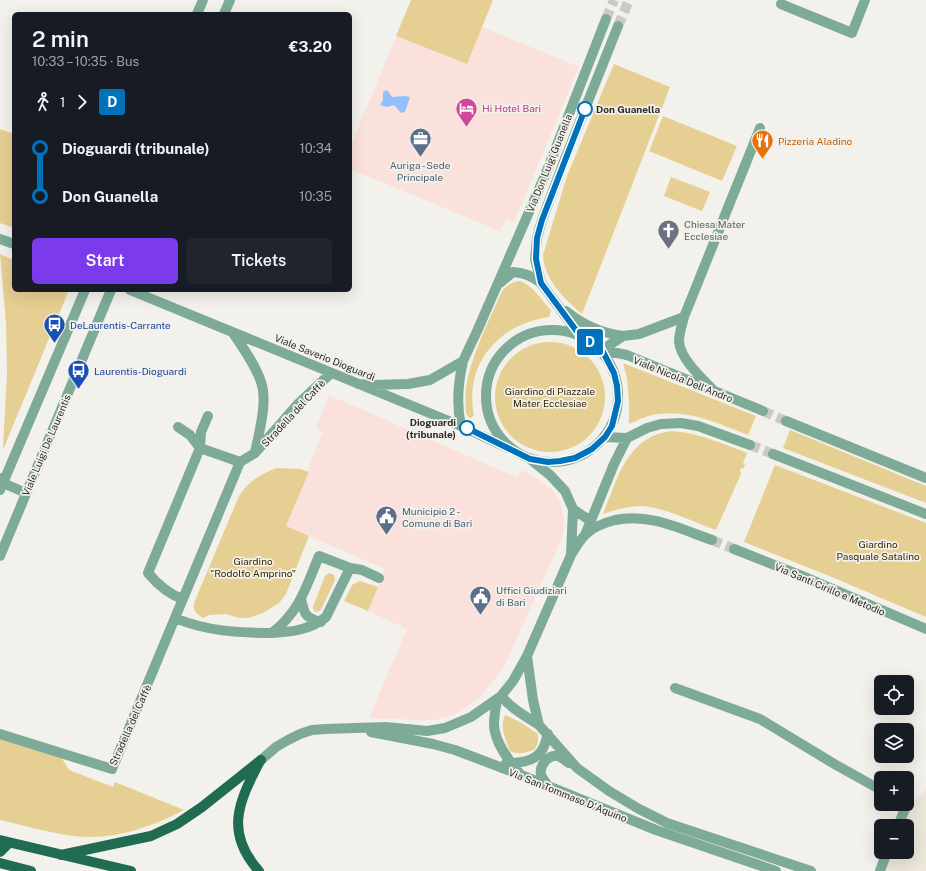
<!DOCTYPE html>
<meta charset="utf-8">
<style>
:root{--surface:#171b24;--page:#20242c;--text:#f1f3f6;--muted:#9ea1a6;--accent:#7c3aed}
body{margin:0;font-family:"Public Sans",sans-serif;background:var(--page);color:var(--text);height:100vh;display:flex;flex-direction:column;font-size:15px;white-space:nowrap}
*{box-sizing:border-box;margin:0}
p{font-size:13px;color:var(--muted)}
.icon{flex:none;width:22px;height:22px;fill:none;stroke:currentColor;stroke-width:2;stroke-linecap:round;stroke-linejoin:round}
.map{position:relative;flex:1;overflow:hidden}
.details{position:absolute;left:12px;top:12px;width:340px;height:280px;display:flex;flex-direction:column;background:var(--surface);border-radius:6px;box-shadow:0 4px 16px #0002}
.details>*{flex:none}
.badge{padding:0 8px;border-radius:3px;font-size:14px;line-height:26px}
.controls{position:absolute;left:874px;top:675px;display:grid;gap:8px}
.controls a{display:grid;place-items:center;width:40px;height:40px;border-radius:6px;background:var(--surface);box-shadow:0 4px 16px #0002;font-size:20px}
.map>.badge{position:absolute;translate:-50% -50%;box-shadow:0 0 0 2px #fff}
.legs{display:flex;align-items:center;gap:6px;height:44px;padding:0 20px;font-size:13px}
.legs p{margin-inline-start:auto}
.summary{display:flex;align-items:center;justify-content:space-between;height:68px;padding:0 20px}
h1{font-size:22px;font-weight:600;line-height:30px}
.primary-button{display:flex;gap:8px;margin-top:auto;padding:8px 20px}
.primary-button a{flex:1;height:46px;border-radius:6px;background:var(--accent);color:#fff;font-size:16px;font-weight:600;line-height:46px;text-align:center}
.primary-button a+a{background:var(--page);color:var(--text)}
ul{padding:0 20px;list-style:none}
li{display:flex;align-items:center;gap:14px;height:48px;font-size:15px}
li i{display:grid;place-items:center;width:6px;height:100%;margin:0 5px;background:currentColor}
li i::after{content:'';width:10px;height:10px;margin:-5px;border:3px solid;border-radius:50%;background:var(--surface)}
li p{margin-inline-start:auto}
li:first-child i{background:linear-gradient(#0000 50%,currentColor 0)}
li:last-child i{background:linear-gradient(currentColor 50%,#0000 0)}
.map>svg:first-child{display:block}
.commercial{fill:#fbe1db}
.built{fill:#ece7da}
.green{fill:#e6cf92}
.water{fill:#93c0fd}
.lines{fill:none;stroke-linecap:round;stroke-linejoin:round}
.minor-tunnel{stroke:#cbc9c4;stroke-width:10;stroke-dasharray:10 5;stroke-linecap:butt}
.minor{stroke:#7eab98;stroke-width:10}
.major{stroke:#1f6c52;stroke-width:10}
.line-1-casing{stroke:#fff;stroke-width:9}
.line-1{stroke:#0072bc;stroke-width:6}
.stop-1-dot{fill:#fff;stroke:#0072bc;stroke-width:2}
.labels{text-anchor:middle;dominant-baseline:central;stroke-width:3.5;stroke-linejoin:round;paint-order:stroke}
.hotel-label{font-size:10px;fill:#b23c85;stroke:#f3f1eb;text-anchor:start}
.stop-label{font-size:10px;font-weight:bold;fill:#2b2a28;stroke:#f3f1eb;text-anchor:start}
.food-label{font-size:10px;fill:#c56008;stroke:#f3f1eb;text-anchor:start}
.street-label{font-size:10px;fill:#2b2a28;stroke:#f3f1eb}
.service-label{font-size:10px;fill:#4e5e75;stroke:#f3f1eb;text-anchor:start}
.worship-label{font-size:10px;fill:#5b616d;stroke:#f3f1eb;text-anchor:start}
.transit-label{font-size:10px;fill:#164399;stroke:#f3f1eb;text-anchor:start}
.park-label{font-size:10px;fill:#362800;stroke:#f3f1eb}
</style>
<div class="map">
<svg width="926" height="871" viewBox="0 0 926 871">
<rect width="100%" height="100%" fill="#f3f1eb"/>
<path class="commercial" d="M482 27 579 67 514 222 506 219 500 231 350 169V148L396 36 466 64Z
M329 395 518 478 521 470 527 473 536 477 553 491 561 504 564 517 563 533 561 540 505 665 498 675 479 698 460 712 446 717 435 720H419L369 718 407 629 368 611 385 569 286 526 309 473 307 471 323 432 316 428Z"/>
<path class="built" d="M926 790V871H885L893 852H907V826H903L913 801Z"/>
<path class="green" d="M411 0H493L467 64 396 36Z
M614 64 670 87 582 314C564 299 544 279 543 255L567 176Z
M663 116 737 146 722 181 649 151Z
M0 129 14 134V228L0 223Z
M671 177 710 192 702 211 664 196Z
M0 254 14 260V290H69L3 450 7 372 6 323Z
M520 281C534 286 541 300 551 310L549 317C499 324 464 363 474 415L471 418C466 416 466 413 466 408 461 373 488 324 502 291 508 285 511 282 520 281Z
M495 397a55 55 0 1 1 110 0a55 55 0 1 1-110 0Z
M623 363 756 416 748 435C719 424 691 410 658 414 648 415 638 420 629 424V401L627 378Z
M790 430 926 486V503L783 448Z
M673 431C699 433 723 444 747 453L743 463 745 464 743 469 741 468 740 471 741 474 716 530C693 522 667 508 642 506 628 506 615 510 603 514 618 478 627 435 673 431Z
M775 465 926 523V617L827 575 744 542Z
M277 468 300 469 309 472 286 526 309 536 286 594 279 603 263 613 249 618H239L226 614 209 615 203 618C196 613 193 611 194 603L239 496C247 482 262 473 277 468Z
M329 573 334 575 335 580 321 610 316 612 313 609V607L325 576Z
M360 581 378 587 368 611 344 601 352 585Z
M505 715 520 722 538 734V742L535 749C526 753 519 755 510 751 506 740 499 727 505 715Z
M0 738 61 757 69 770 113 787 115 782 184 810C148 829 108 842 66 835 44 831 22 825 0 820Z"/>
<path class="water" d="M386 90 388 91 392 97 405 96 410 97 405 112 401 113 394 105 387 107 380 105 383 100V92Z"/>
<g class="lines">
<path class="minor-tunnel" d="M606 19 614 0
M618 26 629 0
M763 411 786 421
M750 445 773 454
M712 540 734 549"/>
<path class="minor" d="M781 4 852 33 865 0
M197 14 203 0
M224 14 230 0
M0 239 14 244
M500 283 513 272C525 273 532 276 541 283
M130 290 461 426 508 448
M566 311C583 325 601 333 623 336
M486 396a66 66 0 1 1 132 0a66 66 0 1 1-132 0Z
M233 333C243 348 255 364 261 382 268 402 259 432 255 453
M581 337 541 283 535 259 537 238 542 220 563 164 618 26
M602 350 627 355 763 411
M602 350 623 336 639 334 684 317
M358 384 373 385 408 384 430 380 463 361 478 329 546 173 606 19
M715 392C703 379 681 360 679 342 679 333 682 325 684 317L760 128
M786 421 926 478
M461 426C456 404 458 383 463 361
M178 427 190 435 200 448 240 462
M605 437 627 438 647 428 661 424 681 423 698 426 750 445
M773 454 926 514
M0 478 3 483 26 493
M0 490 85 290
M573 509 586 518H592
M585 535 614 464 627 438
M734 549 807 578 926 629
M571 555C575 549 579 541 585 535 593 527 603 523 615 520 650 513 680 529 712 540
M0 556 111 290
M350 568 326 617C310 630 291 632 272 633 300 611 306 587 319 556L350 568 362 570 379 578
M301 598C304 614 305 618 321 622
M183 599C168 594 158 585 148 573L200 448 201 432 208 416
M175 618C206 631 238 633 272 633
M527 656 533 700 539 725 577 768 609 791 639 809 667 823 811 871
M675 688 760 719 836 765 881 790
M501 696C512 709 525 716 539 725
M497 699C496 707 494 716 494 724 494 742 509 761 520 774
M371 732 433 744 455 750 521 775 656 830 776 871
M0 734 112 769 240 462 255 453 297 405 331 373
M261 760 276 747 288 740 300 734 312 730 325 729 386 727 427 731 445 728 471 717 501 696 513 681 527 656 571 555 573 509 565 491 550 475 530 459
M506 763C519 763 535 762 542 750 545 746 546 739 548 734
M548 786C546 783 543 779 541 775 539 766 548 754 558 756 561 757 566 761 569 763
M898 826 907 804
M880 871 887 852"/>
<path class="major" d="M0 840 131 871
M0 852 9 843
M61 855 151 836 177 824 202 807 261 760
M0 863 31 871
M259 871C225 833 238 803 259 763"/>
</g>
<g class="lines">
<defs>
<path id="line-1" d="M467 428 530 459 548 462 560 461 575 458 592 449 605 437 612 426 618 401 617 386 614 373 602 350 581 337 541 283 536 259 537 238 542 220 585 109"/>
</defs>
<use href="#line-1" class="line-1-casing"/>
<use href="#line-1" class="line-1"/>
</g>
<defs>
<symbol id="hotel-pin" viewBox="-11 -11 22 30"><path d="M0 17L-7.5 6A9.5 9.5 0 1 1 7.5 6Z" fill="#d1479c" stroke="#f3f1eb"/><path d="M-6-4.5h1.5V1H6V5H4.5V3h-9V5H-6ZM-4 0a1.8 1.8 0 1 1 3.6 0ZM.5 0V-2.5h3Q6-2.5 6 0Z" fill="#fff"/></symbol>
<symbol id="office-pin" viewBox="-11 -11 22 30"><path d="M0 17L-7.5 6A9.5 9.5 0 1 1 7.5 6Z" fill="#5c6f8a" stroke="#f3f1eb"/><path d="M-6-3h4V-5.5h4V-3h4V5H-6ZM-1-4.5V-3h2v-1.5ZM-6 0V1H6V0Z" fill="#fff"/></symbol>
<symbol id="restaurant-pin" viewBox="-11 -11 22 30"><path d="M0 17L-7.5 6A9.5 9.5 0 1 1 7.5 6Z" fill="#e8710a" stroke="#f3f1eb"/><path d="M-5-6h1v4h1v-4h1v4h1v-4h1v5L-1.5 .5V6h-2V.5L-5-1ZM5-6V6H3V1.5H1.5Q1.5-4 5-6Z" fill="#fff"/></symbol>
<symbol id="church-pin" viewBox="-11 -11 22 30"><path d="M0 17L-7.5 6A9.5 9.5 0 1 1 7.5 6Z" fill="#6b7280" stroke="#f3f1eb"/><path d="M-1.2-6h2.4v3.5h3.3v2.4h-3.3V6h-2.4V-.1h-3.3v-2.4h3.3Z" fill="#fff"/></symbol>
<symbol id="bus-pin" viewBox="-11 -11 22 30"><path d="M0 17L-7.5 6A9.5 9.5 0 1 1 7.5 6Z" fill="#1a4fb4" stroke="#f3f1eb"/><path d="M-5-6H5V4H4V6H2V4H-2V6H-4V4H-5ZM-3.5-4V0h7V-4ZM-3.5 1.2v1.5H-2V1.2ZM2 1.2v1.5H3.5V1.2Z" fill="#fff"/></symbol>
<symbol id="civic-pin" viewBox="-11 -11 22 30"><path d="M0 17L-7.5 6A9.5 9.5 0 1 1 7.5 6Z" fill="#5c6f8a" stroke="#f3f1eb"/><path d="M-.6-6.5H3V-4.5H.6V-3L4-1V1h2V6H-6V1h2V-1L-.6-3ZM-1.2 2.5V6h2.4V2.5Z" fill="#fff"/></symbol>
</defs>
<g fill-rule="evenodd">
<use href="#hotel-pin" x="454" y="96" width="25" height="34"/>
<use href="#office-pin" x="408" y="126" width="25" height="34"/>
<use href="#restaurant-pin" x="750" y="128" width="25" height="34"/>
<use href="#church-pin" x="656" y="218" width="25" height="34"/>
<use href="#bus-pin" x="42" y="312" width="25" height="34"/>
<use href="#bus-pin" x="66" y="358" width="25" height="34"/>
<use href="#civic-pin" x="374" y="504" width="25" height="34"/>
<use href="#civic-pin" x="468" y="584" width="25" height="34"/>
</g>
<g class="stop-1-dot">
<circle cx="585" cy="109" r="7"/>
<circle cx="467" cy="428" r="7"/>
</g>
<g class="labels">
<g class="hotel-label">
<text x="482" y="108">Hi Hotel Bari</text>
</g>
<g class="stop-label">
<text x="596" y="109">Don Guanella</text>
<text x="456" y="422" text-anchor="end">Dioguardi<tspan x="456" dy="12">(tribunale)</tspan></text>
</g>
<g class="food-label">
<text x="778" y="141">Pizzeria Aladino</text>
</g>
<g class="street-label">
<text transform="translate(549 163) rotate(-68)">Via Don Luigi Guanella</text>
<text transform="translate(325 357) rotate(22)">Viale Saverio Dioguardi</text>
<text transform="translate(683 379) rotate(22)">Viale Nicola Dell'Andro</text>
<text transform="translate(293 413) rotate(-47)">Stradella del Caffè</text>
<text transform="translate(46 445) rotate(-67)">Viale Luigi De Laurentis</text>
<text transform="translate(830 589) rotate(23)">Via Santi Cirillo e Metodio</text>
<text transform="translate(130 725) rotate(-66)">Stradella del Caffè</text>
<text transform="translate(568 795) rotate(22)">Via San Tommaso D'Aquino</text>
</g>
<g class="service-label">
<text x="420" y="165" text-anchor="middle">Auriga - Sede<tspan x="420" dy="12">Principale</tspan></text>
<text x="402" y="511">Municipio 2 -<tspan x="402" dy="12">Comune di Bari</tspan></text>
<text x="496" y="590">Uffici Giudiziari<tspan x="496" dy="12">di Bari</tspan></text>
</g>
<g class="worship-label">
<text x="684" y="224">Chiesa Mater<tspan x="684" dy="12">Ecclesiae</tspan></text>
</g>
<g class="transit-label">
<text x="70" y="325">DeLaurentis-Carrante</text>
<text x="94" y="371">Laurentis-Dioguardi</text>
</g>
<g class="park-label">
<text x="550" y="391">Giardino di Piazzale<tspan x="550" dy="12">Mater Ecclesiae</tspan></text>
<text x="878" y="544">Giardino<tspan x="878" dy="12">Pasquale Satalino</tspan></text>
<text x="253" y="561">Giardino<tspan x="253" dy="12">"Rodolfo Amprino"</tspan></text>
</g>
</g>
</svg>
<div class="controls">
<a><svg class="icon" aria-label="locate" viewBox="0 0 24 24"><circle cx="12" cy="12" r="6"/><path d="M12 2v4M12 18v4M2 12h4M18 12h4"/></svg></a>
<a><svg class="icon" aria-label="layers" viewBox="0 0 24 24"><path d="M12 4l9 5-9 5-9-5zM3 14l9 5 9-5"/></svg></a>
<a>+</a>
<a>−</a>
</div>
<b class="badge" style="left:590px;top:342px;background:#0072bc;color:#fff">D</b>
<section class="details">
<div class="summary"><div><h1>2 min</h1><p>10:33 – 10:35 · Bus</p></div><b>€3.20</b></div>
<div class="legs"><svg class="icon" aria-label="walk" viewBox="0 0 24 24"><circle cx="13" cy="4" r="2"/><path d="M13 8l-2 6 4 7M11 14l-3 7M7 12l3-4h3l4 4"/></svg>1<svg class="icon" aria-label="forward" viewBox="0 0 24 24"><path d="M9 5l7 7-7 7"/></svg><b class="badge" style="background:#0072bc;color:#fff">D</b></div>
<ul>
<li><i style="color:#0072bc"></i><b>Dioguardi (tribunale)</b><p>10:34</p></li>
<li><i style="color:#0072bc"></i><b>Don Guanella</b><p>10:35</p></li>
</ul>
<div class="primary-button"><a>Start</a><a>Tickets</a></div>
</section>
</div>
